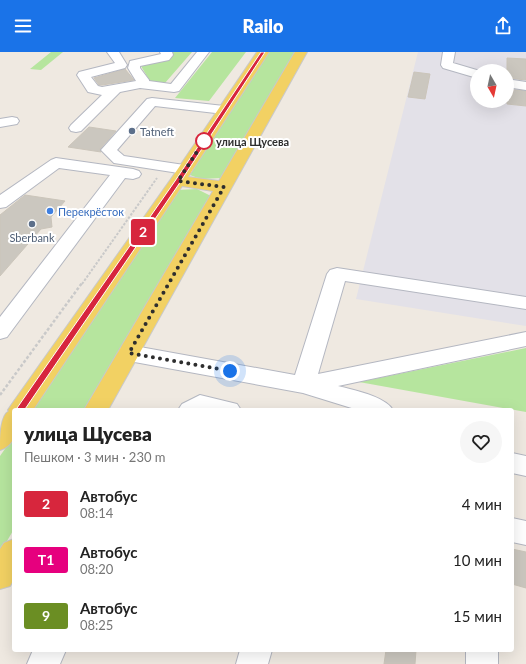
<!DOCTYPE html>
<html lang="ru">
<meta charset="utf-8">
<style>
:root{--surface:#fff;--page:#f6f6f6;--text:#222;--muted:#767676;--accent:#1a73e8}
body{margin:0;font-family:Lato,sans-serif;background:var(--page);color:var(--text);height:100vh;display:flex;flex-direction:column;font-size:15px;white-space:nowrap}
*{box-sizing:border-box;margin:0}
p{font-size:13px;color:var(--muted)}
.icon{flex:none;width:22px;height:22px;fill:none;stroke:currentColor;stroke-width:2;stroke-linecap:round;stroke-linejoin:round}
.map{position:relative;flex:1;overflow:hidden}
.panel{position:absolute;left:12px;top:356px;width:502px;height:244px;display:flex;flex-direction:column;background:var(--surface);border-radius:4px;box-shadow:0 4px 16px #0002}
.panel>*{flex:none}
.badge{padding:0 8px;border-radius:3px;font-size:14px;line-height:26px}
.needle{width:26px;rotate:171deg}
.fabs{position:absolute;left:470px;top:12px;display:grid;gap:8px}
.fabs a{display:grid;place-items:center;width:44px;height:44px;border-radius:50%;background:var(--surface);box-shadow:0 4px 16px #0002;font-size:20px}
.you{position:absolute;width:20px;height:20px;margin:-10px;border:3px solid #fff;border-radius:50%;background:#1a73e8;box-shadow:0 0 0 6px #1a73e833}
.map>.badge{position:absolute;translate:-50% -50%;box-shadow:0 0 0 2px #fff}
.round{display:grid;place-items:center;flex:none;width:42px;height:42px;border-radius:21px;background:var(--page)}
.headline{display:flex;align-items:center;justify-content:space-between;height:68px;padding:0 12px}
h1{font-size:19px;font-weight:800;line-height:30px}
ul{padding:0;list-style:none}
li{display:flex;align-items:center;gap:12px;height:56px;padding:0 12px}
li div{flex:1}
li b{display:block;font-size:15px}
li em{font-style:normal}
li .badge{min-width:44px;font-weight:700;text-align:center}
header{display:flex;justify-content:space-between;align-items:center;height:52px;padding:0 12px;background:var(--accent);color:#fff;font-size:18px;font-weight:800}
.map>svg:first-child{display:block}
.industrial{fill:#e3e1e8;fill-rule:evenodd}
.green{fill:#b6e59e}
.building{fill:#cbc7bf;stroke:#cbc5ba}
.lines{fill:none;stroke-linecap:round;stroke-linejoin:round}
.minor-casing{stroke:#b4b7c1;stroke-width:2}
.major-casing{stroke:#c9c9c9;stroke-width:2}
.path-far1{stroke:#c9c9c9;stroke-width:2;stroke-dasharray:2.5 1.5;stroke-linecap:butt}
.path{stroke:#c9c9c9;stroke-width:2.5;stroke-dasharray:3 2;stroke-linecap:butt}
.minor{fill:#fff;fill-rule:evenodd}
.major{fill:#f2d163;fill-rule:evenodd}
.line{fill:#d7263d;stroke:#fff}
.walk{stroke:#2e2e2e;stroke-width:4;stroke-dasharray:0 7.2}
.service-dot{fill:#5c6f8a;stroke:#fff;stroke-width:1.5}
.stop-dot{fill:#fff;stroke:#d7263d;stroke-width:2}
.shop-dot{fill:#3f7fe0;stroke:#fff;stroke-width:1.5}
.labels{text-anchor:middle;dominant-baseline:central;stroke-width:4;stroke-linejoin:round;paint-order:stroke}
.far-service-label{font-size:11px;fill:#4e5e75;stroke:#fff;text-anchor:start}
.far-stop-label{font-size:11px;font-weight:bold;fill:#2e2e2e;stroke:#fff;text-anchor:start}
.far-shop-label{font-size:11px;fill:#366cbe;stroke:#fff;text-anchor:start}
</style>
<header><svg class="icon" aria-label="menu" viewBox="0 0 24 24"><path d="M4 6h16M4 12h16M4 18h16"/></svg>Railo<svg class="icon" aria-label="share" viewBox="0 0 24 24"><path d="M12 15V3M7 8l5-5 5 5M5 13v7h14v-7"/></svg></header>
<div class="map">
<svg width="526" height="612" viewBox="0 0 526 612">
<rect width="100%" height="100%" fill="#efe9e1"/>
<path class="industrial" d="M418 0H526V274L356 247ZM477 19H507V49H477Z"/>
<path class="green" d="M51 0H63L41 18 30 17Z
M172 0H192L165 31 148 30V26L141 14 172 3Z
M212 0H246L209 49 175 46Z
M267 0H295L221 126 201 127 187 122Z
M197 137 211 144 84 358H31L178 138Z
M526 296V360L359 330Z
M14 384V477L0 501V404Z"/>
<path class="building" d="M507 6 526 7V28L507 26Z
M125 17 134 28 102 33H99L94 26Z
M414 20 430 22 425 47 408 45Z
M507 37 526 39V54L507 52Z
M89 75 116 79 100 97 101 100 68 95Z
M25 143 65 149 51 165 52 175 41 177 0 224V163Z
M512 497 526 500V536L512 532Z
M386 598H416L415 612H384Z"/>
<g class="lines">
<defs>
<path id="minor" d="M107 0H119L127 13 125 16 91 25 98 34 102 35 136 29 128 16 130 9 161 2 160 0H172L173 3 169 8 140 14V16L149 28V29L171 32 197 0H209L179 39 174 40 140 36 120 40 81 79 76 80 71 79 69 76 71 73 102 43 88 40 77 23 79 20 115 11Z
M443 0H455L453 11 480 19H477V26L443 16 441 13Z
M507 27 526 30V38L507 35Z
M152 46 224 54 229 55 231 58 229 61 224 62 155 54 117 98 124 104 191 114 193 117 191 120 185 122 114 111 101 98 147 47Z
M12 65 17 66 19 69 17 72 0 75V67Z
M56 106 133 117 139 119 141 122 139 125 133 127 125 126 7 285 0 287V265L110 123 59 116 6 155 0 156V143L51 108Z
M337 216 526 245V257L345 229 318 322 526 280V294L338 334C353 338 385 344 393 358H358L303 341 129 309 121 306 118 301 121 296 129 293 295 323 327 222 330 218Z
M200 343 237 352 241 358H178L182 352Z
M512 401 526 404V424L512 421Z
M512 466 526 469V493L512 490Z
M33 598H66L60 612H27Z
M240 598H272L268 612H236Z
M466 598H498V612H466Z"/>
<path id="major" d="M257 0H269L188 125 219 129 295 0H307L108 358H84L213 139 182 134 33 358H14C14 375 20 391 0 398 0 386 0 364 9 359L8 358 12 352 171 127Z
M14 487V527L10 534 0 537V497L4 491Z"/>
</defs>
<use href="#minor" class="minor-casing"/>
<use href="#major" class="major-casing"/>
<path class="path-far1" d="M82 232 157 126"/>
<path class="path" d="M0 343 82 231"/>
<use href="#minor" class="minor"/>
<use href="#major" class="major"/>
</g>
<path class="line" d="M261 0H265L181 129 23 360H17L16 358 17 356 175 129Z"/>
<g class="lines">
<path class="walk" d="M204 89 178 129 224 135 129 301 230 319"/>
</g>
<g class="service-dot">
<circle cx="132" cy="79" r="4"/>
<circle cx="32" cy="172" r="4"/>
</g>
<circle class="stop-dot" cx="204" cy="89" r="8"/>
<circle class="shop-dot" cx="50" cy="159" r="4"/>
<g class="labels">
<g class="far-service-label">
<text x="140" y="79">Tatneft</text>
<text x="32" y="185" text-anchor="middle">Sberbank</text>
</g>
<g class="far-stop-label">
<text x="216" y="89">улица Щусева</text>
</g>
<g class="far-shop-label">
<text x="58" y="159">Перекрёсток</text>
</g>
</g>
</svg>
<div class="fabs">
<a><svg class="needle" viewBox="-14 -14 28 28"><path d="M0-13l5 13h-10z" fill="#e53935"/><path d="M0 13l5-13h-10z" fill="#767676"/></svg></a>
</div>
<div class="you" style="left:230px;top:319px"></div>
<b class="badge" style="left:143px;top:180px;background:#d7263d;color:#fff">2</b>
<section class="panel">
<div class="headline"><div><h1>улица Щусева</h1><p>Пешком · 3 мин · 230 m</p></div><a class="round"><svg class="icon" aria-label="heart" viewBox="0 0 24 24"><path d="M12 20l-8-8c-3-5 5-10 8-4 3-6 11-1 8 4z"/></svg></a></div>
<ul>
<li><span class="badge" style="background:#d7263d;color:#fff">2</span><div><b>Автобус</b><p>08:14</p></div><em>4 мин</em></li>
<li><span class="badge" style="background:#e6007e;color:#fff">Т1</span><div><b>Автобус</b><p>08:20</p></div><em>10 мин</em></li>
<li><span class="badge" style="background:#6b8e23;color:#fff">9</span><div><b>Автобус</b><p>08:25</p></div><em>15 мин</em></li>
</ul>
</section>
</div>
